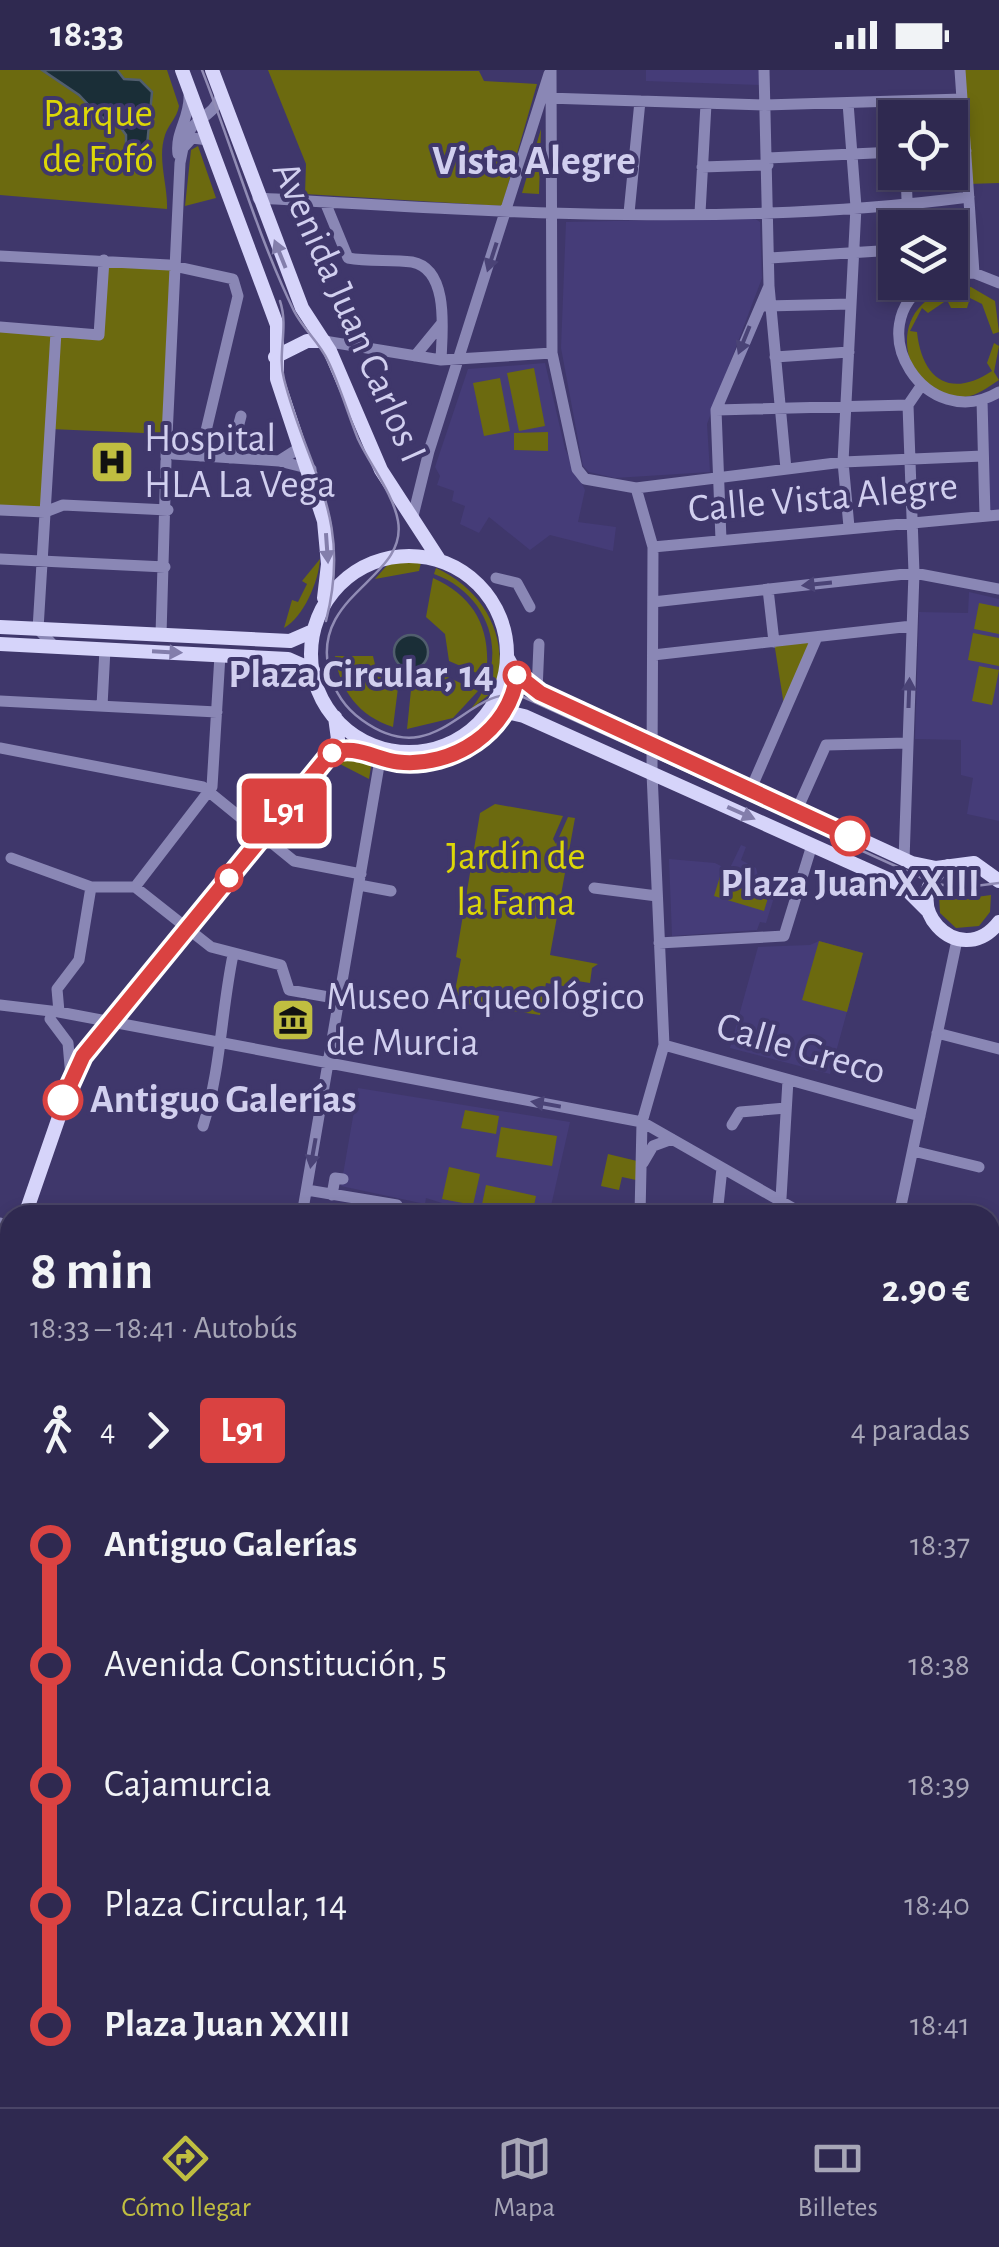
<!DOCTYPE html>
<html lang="es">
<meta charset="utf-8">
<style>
:root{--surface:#2f2950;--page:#373157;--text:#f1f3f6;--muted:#a7a6b7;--line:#4a4567;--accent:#c0be40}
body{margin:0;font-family:"Alegreya Sans",sans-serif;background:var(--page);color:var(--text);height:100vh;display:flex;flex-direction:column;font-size:38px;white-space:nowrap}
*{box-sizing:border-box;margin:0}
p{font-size:32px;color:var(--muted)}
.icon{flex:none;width:55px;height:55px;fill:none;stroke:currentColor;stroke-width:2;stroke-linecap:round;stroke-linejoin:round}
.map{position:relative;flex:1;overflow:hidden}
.sheet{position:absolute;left:0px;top:1135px;width:1000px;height:902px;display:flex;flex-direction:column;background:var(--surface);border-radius:30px 30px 0 0;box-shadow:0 5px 15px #0003,0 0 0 2px var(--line)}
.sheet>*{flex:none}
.badge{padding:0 20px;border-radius:8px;font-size:35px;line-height:65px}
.buttons{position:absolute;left:878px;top:30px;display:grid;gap:20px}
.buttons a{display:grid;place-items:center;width:90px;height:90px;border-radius:0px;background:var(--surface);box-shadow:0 5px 15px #0003,0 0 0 2px var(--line);font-size:50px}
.map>.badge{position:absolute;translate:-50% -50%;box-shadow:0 0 0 5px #fff}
.legs{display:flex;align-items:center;gap:15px;height:110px;padding:0 30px;font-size:32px}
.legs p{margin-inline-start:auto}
.head{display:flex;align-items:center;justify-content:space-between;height:170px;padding:0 30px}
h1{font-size:55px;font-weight:700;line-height:75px}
ul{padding:0 30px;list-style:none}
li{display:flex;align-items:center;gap:35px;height:120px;font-size:38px}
li i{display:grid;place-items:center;width:15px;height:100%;margin:0 12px;background:currentColor}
li i::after{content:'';width:25px;height:25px;margin:-12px;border:8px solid;border-radius:50%;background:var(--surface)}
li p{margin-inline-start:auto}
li:first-child i{background:linear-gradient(#0000 50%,currentColor 0)}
li:last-child i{background:linear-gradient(currentColor 50%,#0000 0)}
.status{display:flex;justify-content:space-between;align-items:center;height:70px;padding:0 50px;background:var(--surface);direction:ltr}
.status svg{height:28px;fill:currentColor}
.tabs{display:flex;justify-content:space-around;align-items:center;height:140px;border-top:2px solid var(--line);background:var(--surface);font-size:28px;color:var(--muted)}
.tabs a{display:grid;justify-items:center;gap:5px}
.tabs .active{color:var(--accent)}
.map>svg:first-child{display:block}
.built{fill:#453c78}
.green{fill:#6c6a0f}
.water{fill:#1a2e37;stroke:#515e6e;stroke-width:2.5}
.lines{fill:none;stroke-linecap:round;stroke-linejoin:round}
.minor{stroke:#8a87b5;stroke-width:11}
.major{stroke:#d6d4fa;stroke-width:14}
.tram{stroke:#918cb5;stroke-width:2.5}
.oneway{fill:#837eab}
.oneway2{fill:#4a4376}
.line-1-casing{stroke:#fff;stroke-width:22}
.line-1{stroke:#da4241;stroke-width:15}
.stop-1-dot{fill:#fff;stroke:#da4241;stroke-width:5}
.labels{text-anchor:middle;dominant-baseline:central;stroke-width:8;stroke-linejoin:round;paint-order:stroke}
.park-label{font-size:40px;fill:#dcd707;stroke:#3f376b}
.street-label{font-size:40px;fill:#d1cfef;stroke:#3f376b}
.poi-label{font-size:40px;fill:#d1cfef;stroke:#3f376b;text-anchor:start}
.stop-label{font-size:40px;font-weight:bold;fill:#d1cfef;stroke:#3f376b;text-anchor:end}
.neighbourhood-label{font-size:42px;font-weight:bold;fill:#d1cfef;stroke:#3f376b}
</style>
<div class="status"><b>18:33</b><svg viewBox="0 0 49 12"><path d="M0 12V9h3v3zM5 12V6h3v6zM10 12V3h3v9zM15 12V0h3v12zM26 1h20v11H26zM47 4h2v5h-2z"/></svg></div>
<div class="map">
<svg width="999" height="2037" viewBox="0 0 999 2037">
<rect width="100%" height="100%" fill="#3f376b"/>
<path class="built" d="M646 0H759V15L646 11Z
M754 148 760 152 762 208 707 354 710 402 615 408 589 402 583 396 561 278 566 152Z
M545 293 565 379 585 420 578 452 616 457 613 481 550 465 530 480 489 447 479 463 460 454 465 436 452 431 454 421 437 415 440 406 435 397 468 299Z
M999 322V445L985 446 982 330Z
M969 522 999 529V751L967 744 973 708 961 705V670L915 669 919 542 968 543Z
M741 775 746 777 741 790 756 798 760 813 776 821 766 853 760 852 757 860 672 866 669 789 715 793 729 800Z
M819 871 863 883 830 1004 730 978 758 877 810 875Z
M358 1018 570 1052 549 1145H480L426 1128 425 1134 341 1116Z"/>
<path class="green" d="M0 0H167L179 36C177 48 168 55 165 65 157 89 168 115 167 139L0 125Z
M268 0 473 1H479L484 11 537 14 502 136 305 124 306 94Z
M960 0H999V113L968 114Z
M541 59 539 124 522 123Z
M198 76 216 128 185 136 191 80Z
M104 190 171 196 167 364 50 359 45 442 0 440V257L99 265Z
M971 217 995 231 999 262 993 264 982 234 970 228 967 238H951L947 230 928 243 922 238 910 261 917 262C922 309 950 329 992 301L987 293 994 273 999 276 994 302 999 310C988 317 977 326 964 327 899 334 875 220 971 217Z
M534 298 545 356 519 361 507 303Z
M500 308 510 361 484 366 473 313Z
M548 362V381L514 380V363Z
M320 489C319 511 303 548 284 558L292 530 298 532 307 514 302 511Z
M389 493H421L419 501 375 509Z
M436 498C484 520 510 567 496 619L470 640C512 592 492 525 434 504Z
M433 508C476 527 492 561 486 607L449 591 445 564 426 547Z
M979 533 999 537V564L974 559Z
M973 563 999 568V596L968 590Z
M817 567 785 642 774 572Z
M335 586H373L376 599 398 618 393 657C359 646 340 621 335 586Z
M979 596 999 600 992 635 972 631Z
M443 605 478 621 453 648 407 659 411 620Z
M349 687 372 690 369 709 336 692Z
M495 734 563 746 553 769 556 774 568 747 575 748 550 885 598 894 592 898 590 913 571 910 569 917 546 913 540 945 453 932 461 889 456 887 480 743Z
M721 803 771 818 764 841 714 826Z
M939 825 962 829 991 825 990 842 979 856 956 858 940 843Z
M819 871 863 883 847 942 802 930Z
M465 1040 499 1046 496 1064 461 1058Z
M501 1057 557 1066 552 1096 496 1087Z
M608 1084 637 1091 636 1110 622 1107 619 1120 601 1116Z
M449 1097 480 1104 473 1135 442 1129Z
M486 1115 536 1126 532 1145 481 1139Z
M990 1293 999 1296V1464L990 1463Z
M990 1816 999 1817V1958L990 1959Z"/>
<path class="water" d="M42 0H117L124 9 140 10 152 22 147 76 135 83 126 77V65L118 54 99 46 79 25Z
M394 582a17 17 0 1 1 34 0a17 17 0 1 1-34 0Z
M0 1959 10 1965V2028H100L114 2037H6L0 2033Z"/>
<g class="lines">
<path class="minor" d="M551 0 552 283 577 399 585 409 636 418 653 477 652 703 664 975 642 1052 640 1145
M960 0 974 203
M547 28 765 35 962 29
M900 31 902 48
M848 33 856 137 843 392 849 457
M185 69C192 48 217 46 221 23
M950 81H966
M178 84C175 62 190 48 189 26
M768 88 895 82
M702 97 768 95
M906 102 908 158
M258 128C494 142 733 158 969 127
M325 132 348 188C369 192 391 189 412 192 450 199 442 263 441 290
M629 143 640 31
M700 143 706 34
M950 178 972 177
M0 186 169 195 233 209 238 226 200 386
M770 188 895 180
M950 204 974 203 999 213
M929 212C857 257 927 365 999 322
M769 216 786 399
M766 236 851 234
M0 257 99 265 104 190
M324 271 441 290 552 283
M415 286 442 253
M775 287 849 282
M982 330 985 446
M716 340 908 335
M301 377 279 391 311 399
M173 384 279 391
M166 387 180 93 183 78 192 68 209 70
M230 388 241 346
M636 418 843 392 983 386
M0 440 45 442 63 435 168 440
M412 450 429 381 549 4
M721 470 716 340 769 216 764 0
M653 477 999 445
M0 489 165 497
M496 508 517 513 530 537
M768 519 774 572
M653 532 914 503 999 519
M161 565 166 391
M54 576 38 559 56 262
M653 585 912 556
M537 621 539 574
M0 631 217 642
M102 636 105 579
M0 678 203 717 294 791 361 804
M750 721 817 567
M796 742 826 675 907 673
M11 788 91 817H135L211 877 281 895 289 920 340 929
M904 790 914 503 908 335 921 316
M359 815 391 821
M135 817 212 717 220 585
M594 818 657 826
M659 873 784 866 812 775
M0 935 59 942 642 1052 805 1145
M59 942 57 919 79 890 91 817
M50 949 68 973 71 1007
M937 963 999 979
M664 975 920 1046
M732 1055 740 1042 786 1038
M203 1056C221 999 221 943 233 885
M913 1081 979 1097
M643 1093 653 1076 672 1069
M307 1120 397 1135
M332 1125 335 1108 343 1109
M302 1145 382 678
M717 1145 722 1098
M780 1145 788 1010
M899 1145 957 870
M0 1153 10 1156
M990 1216 999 1218
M0 1264 10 1273
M0 1379 10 1382
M0 1426 10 1429
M990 1473 999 1476
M6 1495 10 1477
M0 1566 10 1567
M996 1653 999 1667
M0 1715 10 1717
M990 1757 999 1744
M0 1790H10
M0 1820H10
M994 1966 999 2003
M632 2028 634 2037
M775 2028 780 2037
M878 2028 879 2037
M926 2028 927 2037
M288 2037 297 2028
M372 2037 384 2028
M725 2037 754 2028"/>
<path class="major" d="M182 0 277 255V309L324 451 328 494 324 528
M212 0 302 238 330 281 381 400 440 491
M275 287 307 271H324
M311 584a98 98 0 1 1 196 0a98 98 0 1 1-196 0Z
M0 557 290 571 313 561
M0 574 288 589 313 600
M507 587 517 605 533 619 912 793 936 798 974 793 999 811
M487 649 507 642 524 646 903 816 927 840
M948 796C892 830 959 904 999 852
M25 1145 77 995 331 683 338 669 335 647
M0 1222 10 1191
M0 1919 10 1925
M186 2028 198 2037
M87 2037 93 2028"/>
<path class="tram" d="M202 0C233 79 257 165 294 241 303 259 320 273 328 291 340 316 348 344 358 369 370 395 393 423 398 451 408 509 311 523 329 601 334 621 345 638 362 650 438 705 467 613 521 626L933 813 959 818 999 813
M280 231C289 258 277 283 284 309 307 401 353 446 326 551"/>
</g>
<defs><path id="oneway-solid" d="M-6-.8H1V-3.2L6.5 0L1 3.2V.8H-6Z" transform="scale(2.5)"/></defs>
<g class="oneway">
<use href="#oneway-solid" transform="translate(280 184) rotate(-112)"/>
<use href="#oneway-solid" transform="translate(327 478) rotate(86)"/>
<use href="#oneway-solid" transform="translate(167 582) rotate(3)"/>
<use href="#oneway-solid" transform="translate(741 743) rotate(24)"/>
</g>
<g class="oneway2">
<use href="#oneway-solid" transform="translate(492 187) rotate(108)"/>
<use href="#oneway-solid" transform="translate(744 270) rotate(112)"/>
<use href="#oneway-solid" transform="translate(817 514) rotate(174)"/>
<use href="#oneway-solid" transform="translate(909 623) rotate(-88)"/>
<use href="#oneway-solid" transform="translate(546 1034) rotate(-170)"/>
<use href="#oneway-solid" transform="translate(313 1083) rotate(100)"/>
</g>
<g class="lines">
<defs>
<path id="line-1" d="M63 1030 83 986 330 684C353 673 375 689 398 692 453 698 510 661 517 605L540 623 850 766"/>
</defs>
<use href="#line-1" class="line-1-casing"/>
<use href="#line-1" class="line-1"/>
</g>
<defs>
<symbol id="hospital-square" viewBox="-11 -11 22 22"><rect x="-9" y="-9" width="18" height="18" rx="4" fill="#c0be40" stroke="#3f376b"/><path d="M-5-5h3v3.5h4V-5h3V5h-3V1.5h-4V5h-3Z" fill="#111"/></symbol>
<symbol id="museum-square" viewBox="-11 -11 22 22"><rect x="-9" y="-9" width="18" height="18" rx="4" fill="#c0be40" stroke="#3f376b"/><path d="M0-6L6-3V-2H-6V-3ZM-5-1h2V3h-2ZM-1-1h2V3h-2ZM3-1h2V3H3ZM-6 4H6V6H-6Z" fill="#111"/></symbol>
</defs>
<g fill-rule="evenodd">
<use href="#hospital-square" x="87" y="367" width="50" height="50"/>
<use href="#museum-square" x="268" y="925" width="50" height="50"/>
</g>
<g class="stop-1-dot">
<circle cx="517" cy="605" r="12"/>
<circle cx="332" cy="683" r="12"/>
<circle cx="850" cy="766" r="18"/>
<circle cx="229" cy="808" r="12"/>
<circle cx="63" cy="1030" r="18"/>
</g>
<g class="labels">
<g class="park-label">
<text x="98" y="44">Parque<tspan x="98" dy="46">de Fofó</tspan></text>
<text x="516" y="787">Jardín de<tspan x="516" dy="46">la Fama</tspan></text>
</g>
<g class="street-label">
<text transform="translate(349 242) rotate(66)">Avenida Juan Carlos I</text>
<text transform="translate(823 428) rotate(-5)">Calle Vista Alegre</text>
<text transform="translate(801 979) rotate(16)">Calle Greco</text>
</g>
<g class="poi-label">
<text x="144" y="369">Hospital<tspan x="144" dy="46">HLA La Vega</tspan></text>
<text x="326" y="927">Museo Arqueológico<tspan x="326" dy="46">de Murcia</tspan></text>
</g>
<g class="stop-label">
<text x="494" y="605">Plaza Circular, 14</text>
<text x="850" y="814" text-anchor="middle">Plaza Juan XXIII</text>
<text x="90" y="1030" text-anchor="start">Antiguo Galerías</text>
</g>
<g class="neighbourhood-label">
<text x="534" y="91">Vista Alegre</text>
</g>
</g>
</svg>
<div class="buttons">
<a><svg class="icon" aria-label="locate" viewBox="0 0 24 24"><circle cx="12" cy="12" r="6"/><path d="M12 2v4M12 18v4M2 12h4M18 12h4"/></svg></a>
<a><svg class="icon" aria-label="layers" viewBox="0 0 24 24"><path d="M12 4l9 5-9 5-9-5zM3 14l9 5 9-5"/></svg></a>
</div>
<b class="badge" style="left:284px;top:741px;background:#da4241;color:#fff">L91</b>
<section class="sheet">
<div class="head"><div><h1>8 min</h1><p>18:33 – 18:41 · Autobús</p></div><b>2.90 €</b></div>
<div class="legs"><svg class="icon" aria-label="walk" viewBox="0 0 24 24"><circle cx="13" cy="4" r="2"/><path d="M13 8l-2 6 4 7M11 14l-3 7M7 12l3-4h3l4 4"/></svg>4<svg class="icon" aria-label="forward" viewBox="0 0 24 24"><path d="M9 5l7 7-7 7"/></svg><b class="badge" style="background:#da4241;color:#fff">L91</b><p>4 paradas</p></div>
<ul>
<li><i style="color:#da4241"></i><b>Antiguo Galerías</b><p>18:37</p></li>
<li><i style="color:#da4241"></i><span>Avenida Constitución, 5</span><p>18:38</p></li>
<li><i style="color:#da4241"></i><span>Cajamurcia</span><p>18:39</p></li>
<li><i style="color:#da4241"></i><span>Plaza Circular, 14</span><p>18:40</p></li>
<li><i style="color:#da4241"></i><b>Plaza Juan XXIII</b><p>18:41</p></li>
</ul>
</section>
</div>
<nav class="tabs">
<a class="active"><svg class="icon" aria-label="directions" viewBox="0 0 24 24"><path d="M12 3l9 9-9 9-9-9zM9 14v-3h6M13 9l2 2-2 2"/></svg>Cómo llegar</a>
<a><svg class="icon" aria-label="map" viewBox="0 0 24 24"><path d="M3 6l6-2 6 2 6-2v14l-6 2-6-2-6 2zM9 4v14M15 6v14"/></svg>Mapa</a>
<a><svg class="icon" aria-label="tickets" viewBox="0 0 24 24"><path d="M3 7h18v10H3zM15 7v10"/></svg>Billetes</a>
</nav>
